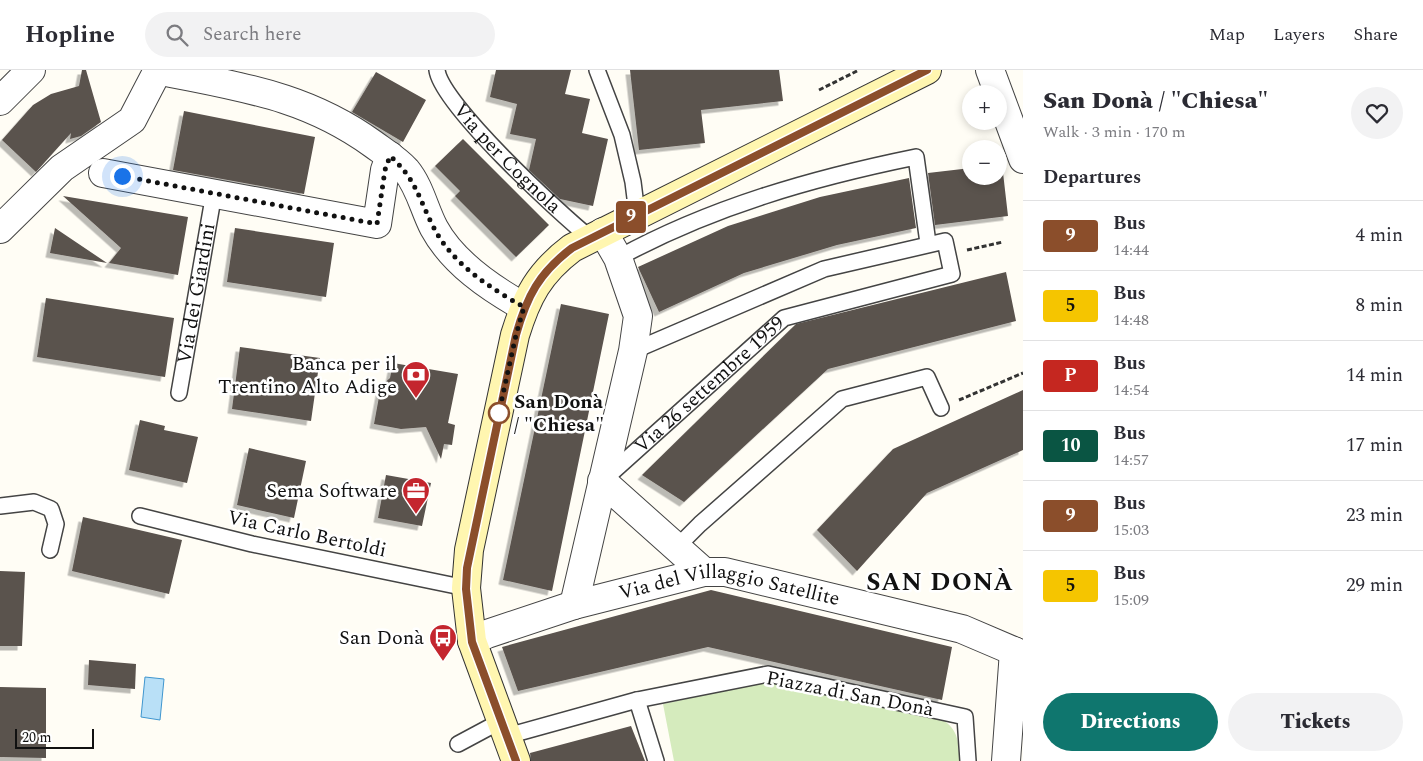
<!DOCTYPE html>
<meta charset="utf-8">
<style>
:root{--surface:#fff;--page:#f2f2f3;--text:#2b2b33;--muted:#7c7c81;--line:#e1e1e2;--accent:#0f766e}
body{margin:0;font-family:Spectral,serif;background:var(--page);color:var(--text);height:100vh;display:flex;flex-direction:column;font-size:19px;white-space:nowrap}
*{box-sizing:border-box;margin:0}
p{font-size:16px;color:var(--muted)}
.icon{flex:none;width:28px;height:28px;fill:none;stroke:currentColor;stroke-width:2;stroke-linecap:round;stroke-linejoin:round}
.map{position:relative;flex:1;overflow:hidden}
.details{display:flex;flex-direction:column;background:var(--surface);width:400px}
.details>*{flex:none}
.badge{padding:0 10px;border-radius:4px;font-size:18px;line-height:32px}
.tools{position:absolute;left:962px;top:15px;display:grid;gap:10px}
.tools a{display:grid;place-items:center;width:45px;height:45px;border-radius:50%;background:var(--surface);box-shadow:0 2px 8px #0003;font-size:25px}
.scale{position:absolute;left:15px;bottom:12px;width:79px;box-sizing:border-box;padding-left:5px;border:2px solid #111;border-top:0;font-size:14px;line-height:18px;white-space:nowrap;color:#111;-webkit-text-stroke:4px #fff;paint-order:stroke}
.you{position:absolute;width:25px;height:25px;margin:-12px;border:4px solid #fff;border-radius:50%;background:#1a73e8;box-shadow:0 0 0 8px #1a73e833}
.map>.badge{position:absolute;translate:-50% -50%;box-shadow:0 0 0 2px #fff}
h2{padding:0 20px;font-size:19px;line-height:45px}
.round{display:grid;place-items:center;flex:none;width:52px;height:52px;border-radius:26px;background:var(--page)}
.overview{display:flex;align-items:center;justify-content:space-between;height:85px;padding:0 20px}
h1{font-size:24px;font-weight:800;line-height:38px}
.button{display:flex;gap:10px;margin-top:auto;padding:10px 20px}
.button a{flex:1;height:58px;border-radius:30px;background:var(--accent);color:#fff;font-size:20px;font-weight:800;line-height:58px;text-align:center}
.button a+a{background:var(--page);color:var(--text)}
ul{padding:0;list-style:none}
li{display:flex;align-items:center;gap:15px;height:70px;padding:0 20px;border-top:1px solid var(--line)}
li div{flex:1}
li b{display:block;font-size:19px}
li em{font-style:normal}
li .badge{min-width:55px;font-weight:700;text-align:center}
header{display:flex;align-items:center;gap:30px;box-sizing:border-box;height:70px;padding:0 25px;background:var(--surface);border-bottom:1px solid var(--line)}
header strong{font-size:24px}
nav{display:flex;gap:28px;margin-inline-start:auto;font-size:18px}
.search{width:350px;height:45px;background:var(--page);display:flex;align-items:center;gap:12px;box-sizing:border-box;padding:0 18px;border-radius:28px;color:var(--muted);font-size:19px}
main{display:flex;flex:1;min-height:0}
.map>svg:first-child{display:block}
.green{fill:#d5ebbd}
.water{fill:#b9e0f7;stroke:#3f96cf}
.building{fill:#5a524d;filter:url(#shadow)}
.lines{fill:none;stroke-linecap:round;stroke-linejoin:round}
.service-casing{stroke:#444;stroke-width:18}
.minor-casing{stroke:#444;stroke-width:30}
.secondary-casing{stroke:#333;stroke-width:30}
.path{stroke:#333;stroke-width:3;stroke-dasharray:5 2.5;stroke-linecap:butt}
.service{stroke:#fff;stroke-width:15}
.minor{stroke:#fff;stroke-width:28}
.secondary{stroke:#fff6b0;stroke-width:28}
.line-casing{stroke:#fff;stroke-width:11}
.line{stroke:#8b4e2b;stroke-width:8}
.walk{stroke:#111;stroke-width:5;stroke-dasharray:0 9}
.stop-dot{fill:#fff;stroke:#8b4e2b;stroke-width:2.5}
.labels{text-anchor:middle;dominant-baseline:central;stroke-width:5;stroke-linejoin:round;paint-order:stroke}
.street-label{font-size:20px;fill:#111;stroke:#fff}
.poi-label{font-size:20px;fill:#111;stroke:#fff;text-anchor:end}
.stop-label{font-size:20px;font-weight:bold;fill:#111;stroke:#fff;text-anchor:start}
.district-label{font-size:25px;font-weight:bold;letter-spacing:1px;fill:#111;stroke:#fff}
</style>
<header>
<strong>Hopline</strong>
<div class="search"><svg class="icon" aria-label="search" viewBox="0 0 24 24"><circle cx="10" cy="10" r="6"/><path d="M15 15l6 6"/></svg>Search here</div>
<nav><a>Map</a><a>Layers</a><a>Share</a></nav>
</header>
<main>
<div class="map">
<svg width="1023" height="691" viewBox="0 0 1023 691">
<defs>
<filter id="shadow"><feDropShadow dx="-4.5" dy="4.5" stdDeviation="0" flood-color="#0004"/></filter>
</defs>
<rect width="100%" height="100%" fill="#fffdf5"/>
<path class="green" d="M771 611 942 649C959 661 958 671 960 691H674L663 634Z"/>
<path class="water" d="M145 607 164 609 160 650 141 647Z"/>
<path class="building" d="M82 0H86L101 52 81 66 70 69 71 63 36 102 2 70 33 35 51 24 79 16Z
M496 0H571L565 24 590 29 582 63 608 69 593 136 560 129 529 100 536 69 510 64 517 34 490 27Z
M630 0H779L783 31 701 40 705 73 639 80Z
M376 2 426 30 403 72 352 42Z
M184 41 315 67 304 124 173 100Z
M463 69 549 155 516 187 455 126 460 121 435 96Z
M999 94H1002L1008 146 935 155 928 103 971 98V106H999Z
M909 108 916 158 837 175 744 203 659 242 638 197 728 156 820 127Z
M63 126 188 147 178 205 109 193 121 178Z
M55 158 107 193 50 183Z
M235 158 334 173 326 227 227 212Z
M1006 202 1016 251 828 299 684 432 642 405 796 254Z
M46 228 174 248 165 307 37 287Z
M561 234 609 244 552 521 503 510Z
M240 277 320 288 311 351 232 339Z
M393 293 458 304 448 353 455 355 452 375 444 374 441 389 426 357 401 359 374 354 381 316 390 308Z
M1023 320V380L927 423 857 501 817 460 893 379Z
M140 350 165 356 164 360 198 367 187 413 129 400Z
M249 378 306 391 294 448 237 435Z
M386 405 431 413 422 456 378 448Z
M83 447 182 470 169 524 72 501Z
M0 501 25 502 22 576H0Z
M711 520 952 577 942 630 708 577 518 621 502 577Z
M89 590 136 594 135 619 88 615Z
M0 617 46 618V688L0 687Z
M631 656 645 691H531L530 683Z"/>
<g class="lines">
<defs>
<g id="service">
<path id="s1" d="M437 0C441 34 559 143 590 168"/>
<path d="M597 0 622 65 633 112 637 144"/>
<path d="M618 188C711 137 813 108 916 87L928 173"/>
<path id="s2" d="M179 323 214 123"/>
<path id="s3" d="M607 407 784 248 952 204 945 171 824 199 633 281"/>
<path d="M0 436 34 432 51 439 56 454 50 480"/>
<path d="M140 446 252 474 466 518"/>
<path d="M677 477 700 454 842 329 927 307 941 338"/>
<path d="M637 630 656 691"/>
<path d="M507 666 637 630 768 604 965 647 968 691"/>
<path d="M458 674 501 651"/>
</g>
<g id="minor">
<path d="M157 0C238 17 304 24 373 74 384 82 397 90 406 100 420 117 424 139 434 158 453 193 490 218 524 237"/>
<path d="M990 0 1023 89"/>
<path d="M0 31 31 0"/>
<path d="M103 103 377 154 385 100 390 86"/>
<path d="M0 159 62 98 132 50 158 0"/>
<path d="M602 411 704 502"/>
<path d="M574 535 633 281 638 246 618 188 603 162"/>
<path id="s4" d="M472 571 487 564 574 535 704 502H725L962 559 1023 585"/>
<path d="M1006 691 1014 581"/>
</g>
<path id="secondary" d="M516 691 472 571 466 518 469 480 515 265C527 226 539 203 572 178L927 0"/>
</defs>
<use href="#service" class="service-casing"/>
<use href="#minor" class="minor-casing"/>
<use href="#secondary" class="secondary-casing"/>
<path class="path" d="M819 20 859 0
M967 180 1003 172
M959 330 1023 303"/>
<use href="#service" class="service"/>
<use href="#minor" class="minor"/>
<use href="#secondary" class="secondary"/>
</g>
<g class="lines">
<defs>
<path id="line" d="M516 691 472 572 466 519 467 498 516 265C527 226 539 203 572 178L927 0"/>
</defs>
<use href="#line" class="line-casing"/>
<use href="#line" class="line"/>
<path class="walk" d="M122 106 377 154 385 100 390 86C416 109 418 127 433 156 451 193 490 218 524 237L516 265 497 351 499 343"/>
</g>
<defs>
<symbol id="bank-pin" viewBox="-11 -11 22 30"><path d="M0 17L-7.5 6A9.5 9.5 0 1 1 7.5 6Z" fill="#c4262e" stroke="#fff"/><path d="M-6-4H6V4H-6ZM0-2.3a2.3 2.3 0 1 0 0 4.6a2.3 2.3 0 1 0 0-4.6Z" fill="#fff"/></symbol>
<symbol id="office-pin" viewBox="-11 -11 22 30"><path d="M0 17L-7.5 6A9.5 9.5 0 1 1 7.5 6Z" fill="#c4262e" stroke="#fff"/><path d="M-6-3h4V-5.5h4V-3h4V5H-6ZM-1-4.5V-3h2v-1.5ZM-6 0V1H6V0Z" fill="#fff"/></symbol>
<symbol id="bus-pin" viewBox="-11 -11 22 30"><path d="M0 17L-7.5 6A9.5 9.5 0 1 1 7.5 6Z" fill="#c4262e" stroke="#fff"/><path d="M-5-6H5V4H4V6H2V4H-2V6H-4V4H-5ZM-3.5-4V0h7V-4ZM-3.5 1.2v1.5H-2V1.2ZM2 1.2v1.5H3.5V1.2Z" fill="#fff"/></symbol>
</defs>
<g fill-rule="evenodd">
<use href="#bank-pin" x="400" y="289" width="32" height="43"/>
<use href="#office-pin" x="400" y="405" width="32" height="43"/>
<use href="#bus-pin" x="427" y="552" width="32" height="43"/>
</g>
<circle class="stop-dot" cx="499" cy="343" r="10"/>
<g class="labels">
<g class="street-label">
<text stroke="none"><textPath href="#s1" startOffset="114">Via per Cognola</textPath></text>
<text stroke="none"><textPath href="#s2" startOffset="101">Via dei Giardini</textPath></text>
<text stroke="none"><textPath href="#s3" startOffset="138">Via 26 settembre 1959</textPath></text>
<text transform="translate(307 464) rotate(12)">Via Carlo Bertoldi</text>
<text stroke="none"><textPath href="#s4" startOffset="268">Via del Villaggio Satellite</textPath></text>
<text transform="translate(850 624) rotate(11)">Piazza di San Donà</text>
</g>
<g class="poi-label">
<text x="397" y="294">Banca per il<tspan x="397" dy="23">Trentino Alto Adige</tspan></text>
<text x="397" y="421">Sema Software</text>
<text x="424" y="568">San Donà</text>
</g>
<g class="stop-label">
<text x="514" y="332">San Donà<tspan x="514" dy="23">/ "Chiesa"</tspan></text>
</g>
<g class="district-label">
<text x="940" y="513">SAN DONÀ</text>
</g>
</g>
</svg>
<div class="tools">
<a>+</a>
<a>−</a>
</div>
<div class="scale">20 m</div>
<div class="you" style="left:122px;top:106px"></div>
<b class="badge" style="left:631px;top:147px;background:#8b4e2b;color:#fff">9</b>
</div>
<section class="details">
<div class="overview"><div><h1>San Donà / &quot;Chiesa&quot;</h1><p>Walk · 3 min · 170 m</p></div><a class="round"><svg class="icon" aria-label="heart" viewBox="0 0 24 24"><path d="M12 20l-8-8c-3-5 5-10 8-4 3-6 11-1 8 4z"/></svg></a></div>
<h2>Departures</h2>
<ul>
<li><span class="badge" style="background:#8b4e2b;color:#fff">9</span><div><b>Bus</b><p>14:44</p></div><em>4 min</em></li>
<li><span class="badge" style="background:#f5c500;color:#111">5</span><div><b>Bus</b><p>14:48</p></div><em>8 min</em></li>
<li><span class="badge" style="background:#c52720;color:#fff">P</span><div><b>Bus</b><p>14:54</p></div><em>14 min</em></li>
<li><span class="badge" style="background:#0a5543;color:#fff">10</span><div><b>Bus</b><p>14:57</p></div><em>17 min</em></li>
<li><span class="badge" style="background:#8b4e2b;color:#fff">9</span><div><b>Bus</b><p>15:03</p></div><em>23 min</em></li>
<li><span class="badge" style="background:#f5c500;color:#111">5</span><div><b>Bus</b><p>15:09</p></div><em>29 min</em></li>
</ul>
<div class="button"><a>Directions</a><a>Tickets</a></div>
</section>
</main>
